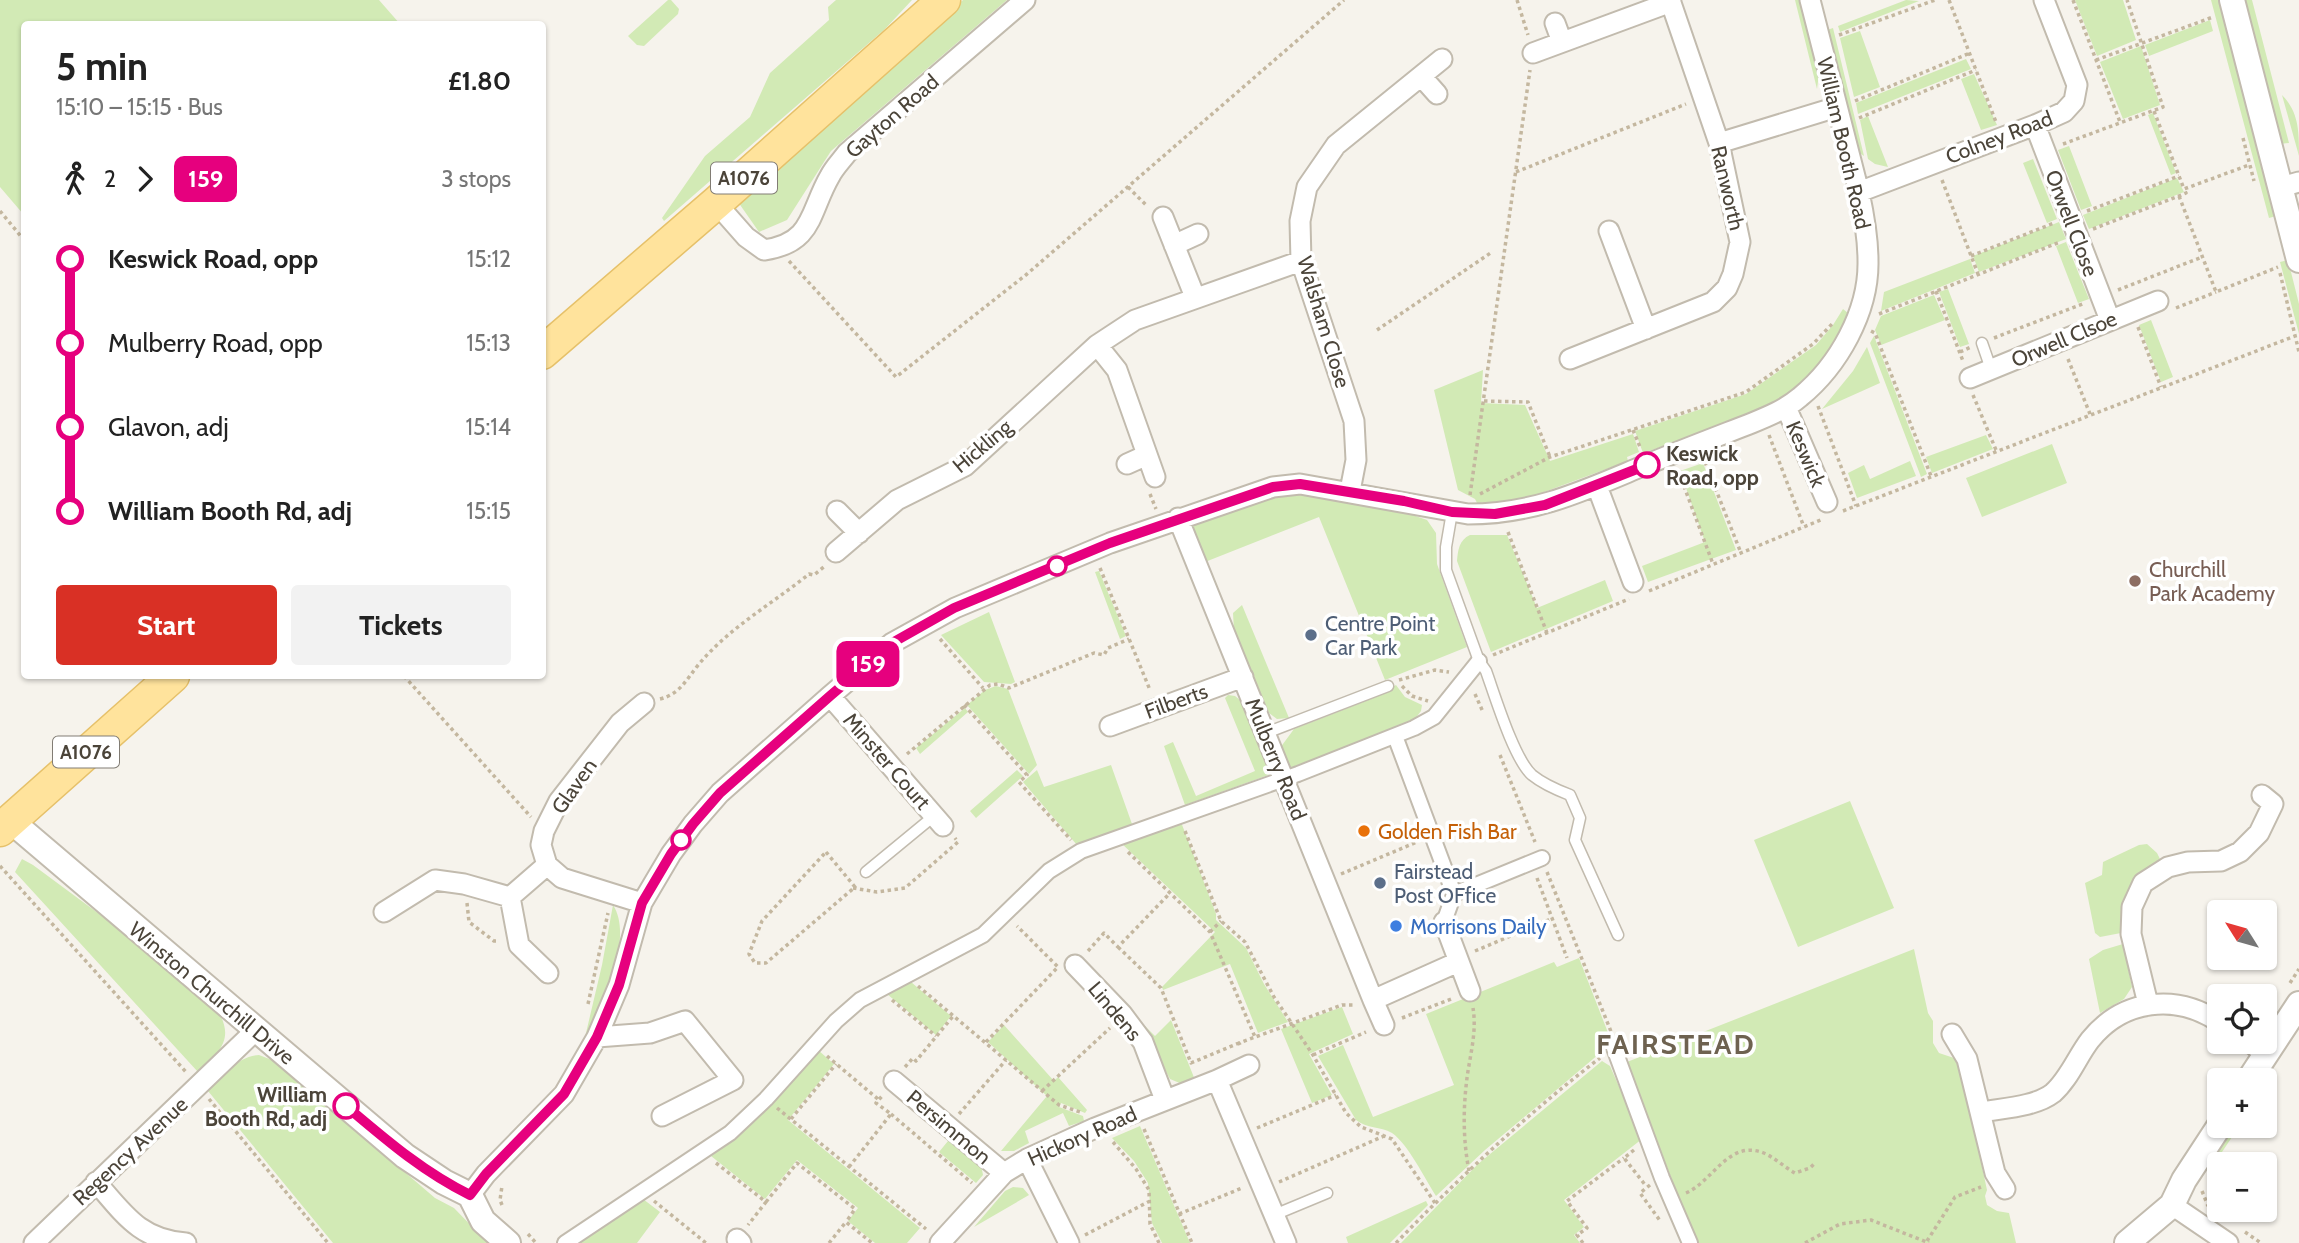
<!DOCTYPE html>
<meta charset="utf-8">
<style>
:root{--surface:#fff;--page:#f2f2f2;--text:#222;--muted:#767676;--accent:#d93025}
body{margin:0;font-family:Cabin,sans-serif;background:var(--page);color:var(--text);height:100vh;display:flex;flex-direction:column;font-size:26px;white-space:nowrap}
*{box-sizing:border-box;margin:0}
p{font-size:23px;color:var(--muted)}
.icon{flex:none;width:38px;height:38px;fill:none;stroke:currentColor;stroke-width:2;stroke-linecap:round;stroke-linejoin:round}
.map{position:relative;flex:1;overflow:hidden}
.panel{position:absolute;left:21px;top:21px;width:525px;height:658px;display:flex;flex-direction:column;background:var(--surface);border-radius:7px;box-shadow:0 2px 5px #0004}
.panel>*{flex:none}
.badge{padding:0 14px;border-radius:10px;font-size:24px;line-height:46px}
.needle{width:46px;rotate:307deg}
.controls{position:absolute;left:2207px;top:900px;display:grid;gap:14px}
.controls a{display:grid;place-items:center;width:70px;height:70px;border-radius:7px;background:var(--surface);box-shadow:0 2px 5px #0004;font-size:35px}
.map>.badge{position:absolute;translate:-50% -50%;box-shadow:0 0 0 4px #fff}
.legs{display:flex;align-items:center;gap:10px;height:77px;padding:0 35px;font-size:23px}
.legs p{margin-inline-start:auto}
.headline{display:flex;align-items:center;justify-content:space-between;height:119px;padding:0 35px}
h1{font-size:38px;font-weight:700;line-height:52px}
.primary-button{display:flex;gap:14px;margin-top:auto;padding:14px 35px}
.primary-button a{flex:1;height:80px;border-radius:7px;background:var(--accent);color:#fff;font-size:28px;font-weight:700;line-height:80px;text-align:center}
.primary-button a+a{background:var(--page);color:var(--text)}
ul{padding:0 35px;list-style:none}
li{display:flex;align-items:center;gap:24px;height:84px;font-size:26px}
li i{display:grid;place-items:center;width:10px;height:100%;margin:0 9px;background:currentColor}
li i::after{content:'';width:18px;height:18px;margin:-9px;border:5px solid;border-radius:50%;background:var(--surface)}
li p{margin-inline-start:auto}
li:first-child i{background:linear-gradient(#0000 50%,currentColor 0)}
li:last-child i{background:linear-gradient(currentColor 50%,#0000 0)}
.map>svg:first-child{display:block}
.green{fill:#d2eab5}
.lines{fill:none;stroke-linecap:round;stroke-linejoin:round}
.service-casing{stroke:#c2bbae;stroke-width:13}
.pedestrian-casing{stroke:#c2bbae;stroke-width:18}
.minor-casing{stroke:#c2bbae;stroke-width:23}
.tertiary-casing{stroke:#c2bbae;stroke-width:28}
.primary-casing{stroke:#e6c16a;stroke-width:35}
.path{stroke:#c4b79f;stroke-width:3.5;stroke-dasharray:3.5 3.5;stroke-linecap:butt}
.service{stroke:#fff;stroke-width:10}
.pedestrian{stroke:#fff;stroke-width:14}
.minor{stroke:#fff;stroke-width:19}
.tertiary{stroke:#fff;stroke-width:24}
.primary{stroke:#ffe39c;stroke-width:32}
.line-1-casing{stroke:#fff;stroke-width:16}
.line-1{stroke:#e6007e;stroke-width:10}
.stop-1-dot{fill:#fff;stroke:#e6007e;stroke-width:3.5}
.education-dot{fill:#8d6e63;stroke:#fff;stroke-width:2.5}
.service-dot{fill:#5c6f8a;stroke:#fff;stroke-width:2.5}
.food-dot{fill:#e8710a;stroke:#fff;stroke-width:2.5}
.shop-dot{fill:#3f7fe0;stroke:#fff;stroke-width:2.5}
.labels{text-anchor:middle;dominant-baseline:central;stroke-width:7;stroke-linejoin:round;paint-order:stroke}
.shield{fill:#fff;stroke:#817c74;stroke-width:2}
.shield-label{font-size:19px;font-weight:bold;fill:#4b4439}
.street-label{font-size:21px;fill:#4b4439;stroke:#fff}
.stop-label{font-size:21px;font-weight:bold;fill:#4b4439;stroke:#fff;text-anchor:start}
.education-label{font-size:21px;fill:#785e54;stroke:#fff;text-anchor:start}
.service-label{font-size:21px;fill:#4e5e75;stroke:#fff;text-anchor:start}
.food-label{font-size:21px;fill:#c56008;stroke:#fff;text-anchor:start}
.shop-label{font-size:21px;fill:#366cbe;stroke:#fff;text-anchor:start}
.district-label{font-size:28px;font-weight:bold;letter-spacing:2px;fill:#6e6250;stroke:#fff}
</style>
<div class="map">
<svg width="2299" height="1243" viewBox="0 0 2299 1243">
<rect width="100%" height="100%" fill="#f6f3ec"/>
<path class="green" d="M0 0H379L400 24H24V215L0 187Z
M668 0H671L679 9 678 14 644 46 637 45 628 36Z
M836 0H912L885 29 664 221 662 218 705 156 750 117 770 73 829 20 828 7Z
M963 0H1007L831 151 787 220 759 232 736 199Z
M1795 0H1801L1819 74 1817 89Z
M1906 0 1919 1 1840 32 1838 26Z
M2075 0H2123L2136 40 2097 56Z
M2211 0H2220L2276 216 2269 218Z
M2243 0H2252L2289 143 2280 144Z
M2210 20 2213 31 2149 56 2145 45Z
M1833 28 1864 156 1858 152 1827 30Z
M1860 31 1880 87 1854 97 1840 38Z
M2141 46 2160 105 2123 119 2100 62Z
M1966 59 1971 69 1858 114 1856 103Z
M1974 74 1997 125 1981 130 1961 79Z
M2282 95C2299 112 2299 132 2299 156Z
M2153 113 2176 173 2171 175 2148 115Z
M1868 116 1888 167 1875 164 1868 159 1860 120Z
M2069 146 2092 206 2081 210 2058 150Z
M2033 159 2057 219 2047 223 2023 163Z
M2177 178 2184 192 2089 229 2083 215Z
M2059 222 2066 239 1979 272 1973 256Z
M2066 242 2089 299 2078 303 2056 246Z
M1970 259 1975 273 1881 311 1884 292Z
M2288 260 2299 304V334L2280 262Z
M1948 289 1969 344 1960 347 1939 292Z
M1934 295 1945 320 1881 345 1875 330 1881 316Z
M1843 309 1848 313C1835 343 1816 374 1788 394 1748 422 1690 437 1643 453L1635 431 1746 394 1816 345 1833 325Z
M2151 320 2173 377 2161 382 2139 325Z
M1874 336 1927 474 1921 477 1870 343Z
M1867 347 1880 383 1822 409 1853 371Z
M1483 370 1481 403 1525 405 1550 461 1633 434 1639 452 1627 457 1628 461 1517 502 1477 503 1475 499 1458 490 1434 390Z
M1986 435 1993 449 1932 473 1926 457Z
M2052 444 2067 483 1982 517 1966 478Z
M1910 461 1916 476 1857 498 1848 473 1864 465 1870 479Z
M1703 463 1736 550 1648 582 1642 566 1705 542 1680 471Z
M1279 493H1297L1407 513 1427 520 1436 533 1437 564 1467 647 1385 680 1319 517 1205 562 1191 525Z
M1470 535H1507L1537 608 1605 580 1613 601 1491 652 1457 561C1458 550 1459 540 1470 535Z
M1099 571 1126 636 1120 639 1095 572Z
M1242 605 1289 718 1277 719 1269 713 1234 631 1233 613Z
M989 612 1015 682 1011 684 984 682 941 635Z
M1396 685 1405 697 1422 705 1421 711 1412 723 1290 771 1280 748 1294 729 1376 697Z
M996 686 1008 689 1037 765 1029 774 967 705 985 690Z
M1228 695 1235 696 1245 704 1274 773 1185 805 1164 746 1173 742 1196 796 1255 771 1225 698Z
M965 708 968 712 920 754 916 748Z
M1111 765 1132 824 1077 845 1023 782 1037 770 1044 787Z
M1017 770 1023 776 976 818 970 811Z
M1850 801 1894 908 1798 947 1754 840Z
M1181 822 1216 914V920L1246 948 1264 984 1288 1022 1258 1033 1230 964 1163 990 1162 987 1215 932 1120 842Z
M2147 844 2157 853 2160 859C2133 877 2119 901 2121 933L2100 937 2095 933 2085 883 2102 875 2103 862 2139 845Z
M22 859 33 865 106 919 219 1013C235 1041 217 1054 198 1072L15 872Z
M613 905C636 940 597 1016 582 1050L602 965Z
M2123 944 2132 987 2124 999 2100 1013 2089 959 2103 950Z
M1914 949 1928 1013 1933 1021V1043L1939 1053 1957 1059 1960 1064 1987 1190 1985 1196 1987 1205 1997 1211 2009 1213 2016 1243H1696L1627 1062Z
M1579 958 1612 1043 1485 1150 1436 1196C1425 1179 1408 1144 1392 1133 1380 1126 1367 1129 1356 1120L1318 1056 1343 1045 1373 1117 1454 1085 1426 1014 1554 962 1557 967Z
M911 982 951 1016 936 1035 887 994Z
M1342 1007 1353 1034 1309 1054 1332 1095 1312 1103 1281 1029Z
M1171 1020 1195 1080 1182 1084 1170 1079 1143 1028 1145 1026 1155 1036Z
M1004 1025 1054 1081 1058 1077 1087 1110 1085 1113 1061 1103 1059 1107 1083 1116 1084 1121 1069 1126 1063 1113 1025 1131 1029 1143 1014 1151H1001L1047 1096 988 1042Z
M818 1050 834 1064 788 1120 920 1228 907 1243H875L848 1221 858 1208 797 1160 765 1199 711 1156 749 1127Z
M259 1055 272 1060 281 1066 435 1198 454 1208 488 1243H333L208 1091C223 1077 237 1056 259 1055Z
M1602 1061 1610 1066 1642 1139 1564 1200 1584 1227 1574 1235 1580 1243H1401L1478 1164Z
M2232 1125H2240L2210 1170 2208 1164Z
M1140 1126 1190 1243H1162L1152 1223 1148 1183 1134 1161 1112 1138Z
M940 1129 981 1165 983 1175 976 1183 939 1152 948 1141 938 1132Z
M1013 1187 1023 1188 1029 1195 974 1227 1005 1191Z
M643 1199 660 1212 637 1243H579Z
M1426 1201 1428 1205 1390 1243H1348L1346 1237Z"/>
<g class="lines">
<defs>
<path id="service" d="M1982 343 1991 369
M1452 512 1446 547V570L1479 661 1486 671C1495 696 1514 759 1532 775 1543 784 1557 790 1570 795L1580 818 1575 840 1618 935
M1266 733 1388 686
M866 872 934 816
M1274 1215 1327 1193"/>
<path id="pedestrian" d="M1395 736 1454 894 1542 858
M1444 922 1454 894
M1614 1048 1662 1178 1690 1243
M565 1243 730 1133 766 1099 836 1021 860 1000 983 935 1049 871 1081 851 1298 774 1414 728 1434 717 1479 661"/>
<path id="minor" d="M1555 23 1562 42
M1533 53 1671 2
M1421 76 1437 94
M2035 125 2110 320
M1719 143 1837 107
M2281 187 2299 182
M1859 192 2035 125 2064 112 2074 101 2077 85 2044 0
M716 203 746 237 764 250C814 243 809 212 830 176 834 168 841 161 847 153L1025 0
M1163 217 1195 297
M1609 231 1646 329
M1174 245 1198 234
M1097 345 1117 370 1155 477
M1570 359 1713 302 1727 288 1733 274 1740 242 1719 143 1670 0
M1970 378 2158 301
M1786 407 1827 502
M1127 464 1147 455
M1597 486 1633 582
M1350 491 1356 460 1354 421 1301 261 1300 221 1307 187 1336 145 1442 59
M837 511 859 533
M1178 518 1373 1000 1458 962
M836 552 897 500 965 466 1097 345 1135 320 1301 261
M830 696 943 826
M1110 726 1243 677
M510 897 519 945 548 973
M642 903 562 878 547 865 541 845 544 831 559 801 620 723 644 703
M384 912 435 880 464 884 510 897 547 865
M1444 922 1470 991
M1075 965 1122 1014 1143 1042 1165 1100
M1373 1000 1384 1025
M2148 1004 2131 934 2132 907 2143 883 2168 867 2188 862 2221 861 2240 852 2259 833 2273 804 2262 795
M1952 1034 1967 1059 1995 1173 2005 1189
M597 1037 650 1033 685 1021 733 1080 662 1116
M2248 1041 2266 1054
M1217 1080 1286 1243
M894 1081 1004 1173
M1981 1112C2003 1108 2035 1107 2053 1093 2069 1079 2077 1057 2090 1040 2123 999 2176 993 2219 1022
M1027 1159 1069 1243
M96 1182C124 1214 140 1240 186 1243
M470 1195 486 1174 564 1094 597 1037 619 985 642 903 671 854 693 824 720 793 830 696 892 643 955 608 1110 543 1273 487 1300 484 1468 514C1535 514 1583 491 1643 466 1679 451 1716 437 1752 423 1769 416 1786 409 1800 397 1838 366 1869 312 1868 261 1868 238 1864 215 1859 192L1810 0
M2172 1205 2228 1243
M737 1239 741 1243
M34 1243 256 1030
M940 1243 1004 1173 1027 1159 1095 1128 1217 1080 1249 1065"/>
<path id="tertiary" d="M2232 0 2299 260
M11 821 405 1156 444 1182 470 1195 483 1221 508 1243
M2249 1080 2299 1004
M2127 1243 2172 1205 2184 1180 2220 1125"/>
<path id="primary" d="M542 353 716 203 944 0
M0 830 173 676"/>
</defs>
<use href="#service" class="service-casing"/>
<use href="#pedestrian" class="pedestrian-casing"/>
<use href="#minor" class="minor-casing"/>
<use href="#tertiary" class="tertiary-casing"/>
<use href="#primary" class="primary-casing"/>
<path class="path" d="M1517 0 1528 35
M1949 0 1996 122
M2073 0 2120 122
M1839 35 1935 0
M2096 60 2213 17
M1855 101 1970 53
M2154 111 2184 189
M1859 118 1976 70
M2243 138 2254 181
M2063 144 2163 107 2127 0
M1516 172 1686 104
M1942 180 1978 274
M1128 187 1147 206
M2179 196 2216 292 2278 267
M0 211 24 240
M2087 211 2179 176
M2093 229 2179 196 2186 193 2184 189 2249 165
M1971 256 2054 223
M789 261 896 377 1027 274 1344 0
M2280 273 2299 352
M2118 290 2202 257
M1936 291 1963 361
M2176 308 2216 292
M1879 314 2060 242
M2138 327 2161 387
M1377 330 1492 252
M1871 331 1875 333 1931 476
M1994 338 2085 303
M1960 352 1971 347
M2068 359 2090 414
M1973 395 1996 450
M1484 401 1528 402 1550 457
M1818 406 1856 506
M1633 430 1640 447
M1769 435 1804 527
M1705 462 1741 553
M1679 473 1713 564
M1150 494 1156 509
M1480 494 1550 457 1746 392 1813 344 1832 324
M1470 495 1530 70
M1843 511 2295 336
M1508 532 1547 633
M1100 568 1150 690
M1649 591 1823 519
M940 639 983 688
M1493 655 1629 599
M404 676 531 817
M1399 680 1435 670 1449 672
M1402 686 1412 696 1428 701
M1475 694 1483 712
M660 699C680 694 686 680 699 664 730 627 772 604 809 574L814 575 825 566
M964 705 1027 775 1019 782 1071 840
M907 754 990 685 998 684 1009 688 1094 653 1104 655 1108 648 1129 639
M1500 755 1535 842
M1185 831 1221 921 1245 942 1274 997 1313 1055 1346 1113 1361 1127 1392 1139 1435 1203
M826 852 855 887 766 963H755L749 954 762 921Z
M1128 852 1210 932 1255 1037
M0 866 186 1072
M1547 872 1612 1034
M1341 874 1417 842
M1537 878 1567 958
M853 888 877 892 905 888 958 842 955 838
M467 903 469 922 494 941H499
M1210 932 1221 921
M1118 947 1161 988 1191 1063 1239 1043
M1088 951 1104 933 1118 947 1170 893
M1475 951 1553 918
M2290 983 2299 969
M918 986 1059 1105 1083 1113
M892 1000 936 1036
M588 1004 608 913
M1402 1018 1454 998
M986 1042 1058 967 1017 926
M1240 1045 1239 1043 1342 1005H1356
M1313 1055 1366 1032
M827 1056 879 1100
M905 1067 913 1058 916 1061 954 1015
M1042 1091 1110 1028
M209 1099 328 1243
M2210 1106 2219 1092
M777 1108 926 1229
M891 1114 972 1183
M959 1114 1006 1060
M791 1119 836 1064
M1257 1128 1336 1095
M1144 1129 1192 1243
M1113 1142 1136 1169 1149 1190 1150 1224 1159 1243
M1634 1150 1624 1158 1646 1186
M716 1163 766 1202 748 1225
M849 1167 891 1114 876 1103 883 1095
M1469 1171C1463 1140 1463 1109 1467 1078 1470 1055 1477 1032 1473 1008
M1279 1182 1384 1136
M1650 1185 1640 1193 1661 1222
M2202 1191 2208 1206
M1686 1193C1712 1182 1728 1141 1761 1152 1773 1156 1784 1167 1795 1173L1810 1168 1815 1163
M654 1201 706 1243
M766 1202 797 1163 855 1209 846 1222
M502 1205 500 1200 502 1186
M1179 1214 1242 1188
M2245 1232 2261 1243
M528 1234 536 1243
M1085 1235 1148 1202
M1927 1241 1955 1197 1981 1187
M829 1243 846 1222 872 1243
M1396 1243C1460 1177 1527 1114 1600 1058
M1583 1243 1577 1235 1587 1228 1567 1201 1624 1158
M1805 1243 1840 1224 1871 1220 1929 1243"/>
<use href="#service" class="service"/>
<use href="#pedestrian" class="pedestrian"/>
<use href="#minor" class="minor"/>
<use href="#tertiary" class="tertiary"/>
<use href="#primary" class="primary"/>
</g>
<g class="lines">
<defs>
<path id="line-1" d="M346 1106C385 1139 423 1172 470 1195L486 1174 564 1094 597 1037 619 985 642 903 671 854 693 824 720 793 830 696 892 643 954 608 1110 543 1273 487 1300 484 1404 501 1452 512 1495 514 1545 505 1647 465"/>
</defs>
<use href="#line-1" class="line-1-casing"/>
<use href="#line-1" class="line-1"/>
</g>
<g class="stop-1-dot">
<circle cx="1647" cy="465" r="12"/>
<circle cx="1057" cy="566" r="9"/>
<circle cx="681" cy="840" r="9"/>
<circle cx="346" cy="1106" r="12"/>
</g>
<circle class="education-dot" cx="2135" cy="581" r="7"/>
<g class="service-dot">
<circle cx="1311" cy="635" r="7"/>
<circle cx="1380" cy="883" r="7"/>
</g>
<circle class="food-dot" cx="1364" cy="831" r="7"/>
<circle class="shop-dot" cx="1396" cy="926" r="7"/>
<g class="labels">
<g class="shield">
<rect x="711" y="162.5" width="66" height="31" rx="5"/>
<rect x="53" y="736.5" width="66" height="31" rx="5"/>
</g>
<g class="shield-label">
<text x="744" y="178">A1076</text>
<text x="86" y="752">A1076</text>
</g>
<g class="street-label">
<text transform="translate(892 116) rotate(-41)">Gayton Road</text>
<text transform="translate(1999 137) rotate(-21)">Colney Road</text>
<text transform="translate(1844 143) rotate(77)">William Booth Road</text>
<text transform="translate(1728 188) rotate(77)">Ranworth</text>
<text transform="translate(2072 223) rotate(69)">Orwell Close</text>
<text transform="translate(1324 322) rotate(73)">Walsham Close</text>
<text transform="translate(2064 339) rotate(-23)">Orwell Clsoe</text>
<text transform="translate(982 446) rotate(-40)">Hickling</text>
<text transform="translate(1806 454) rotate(67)">Keswick</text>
<text transform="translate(1176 701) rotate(-20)">Filberts</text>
<text transform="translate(1276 759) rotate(68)">Mulberry Road</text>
<text transform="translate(887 761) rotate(49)">Minster Court</text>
<text transform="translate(574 786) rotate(-55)">Glaven</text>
<text transform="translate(212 993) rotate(40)">Winston Churchill Drive</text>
<text transform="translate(1115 1011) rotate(50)">Lindens</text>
<text transform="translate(949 1127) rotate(40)">Persimmon</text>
<text transform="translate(1082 1136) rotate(-24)">Hickory Road</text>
<text transform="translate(130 1151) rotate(-43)">Regency Avenue</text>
</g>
<g class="stop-label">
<text x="1666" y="453">Keswick<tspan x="1666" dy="24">Road, opp</tspan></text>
<text x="327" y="1094" text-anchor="end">William<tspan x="327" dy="24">Booth Rd, adj</tspan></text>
</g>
<g class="education-label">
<text x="2149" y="569">Churchill<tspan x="2149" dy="24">Park Academy</tspan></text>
</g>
<g class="service-label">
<text x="1325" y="623">Centre Point<tspan x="1325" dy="24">Car Park</tspan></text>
<text x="1394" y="871">Fairstead<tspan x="1394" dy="24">Post OFfice</tspan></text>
</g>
<g class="food-label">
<text x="1378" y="831">Golden Fish Bar</text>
</g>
<g class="shop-label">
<text x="1410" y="926">Morrisons Daily</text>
</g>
<g class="district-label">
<text x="1676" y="1044">FAIRSTEAD</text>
</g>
</g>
</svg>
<div class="controls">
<a><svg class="needle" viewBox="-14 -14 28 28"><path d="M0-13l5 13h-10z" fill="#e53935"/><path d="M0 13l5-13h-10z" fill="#767676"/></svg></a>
<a><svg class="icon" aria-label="locate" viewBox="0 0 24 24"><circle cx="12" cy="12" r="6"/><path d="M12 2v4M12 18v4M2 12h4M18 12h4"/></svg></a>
<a>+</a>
<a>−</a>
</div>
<b class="badge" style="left:868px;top:664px;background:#e6007e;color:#fff">159</b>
<section class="panel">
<div class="headline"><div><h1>5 min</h1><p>15:10 – 15:15 · Bus</p></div><b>£1.80</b></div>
<div class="legs"><svg class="icon" aria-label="walk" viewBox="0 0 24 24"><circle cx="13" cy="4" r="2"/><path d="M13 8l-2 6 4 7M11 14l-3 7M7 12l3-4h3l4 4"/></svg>2<svg class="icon" aria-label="forward" viewBox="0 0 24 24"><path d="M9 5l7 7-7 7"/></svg><b class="badge" style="background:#e6007e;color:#fff">159</b><p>3 stops</p></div>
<ul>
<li><i style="color:#e6007e"></i><b>Keswick Road, opp</b><p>15:12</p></li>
<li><i style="color:#e6007e"></i><span>Mulberry Road, opp</span><p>15:13</p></li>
<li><i style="color:#e6007e"></i><span>Glavon, adj</span><p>15:14</p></li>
<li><i style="color:#e6007e"></i><b>William Booth Rd, adj</b><p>15:15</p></li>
</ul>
<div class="primary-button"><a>Start</a><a>Tickets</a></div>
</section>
</div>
